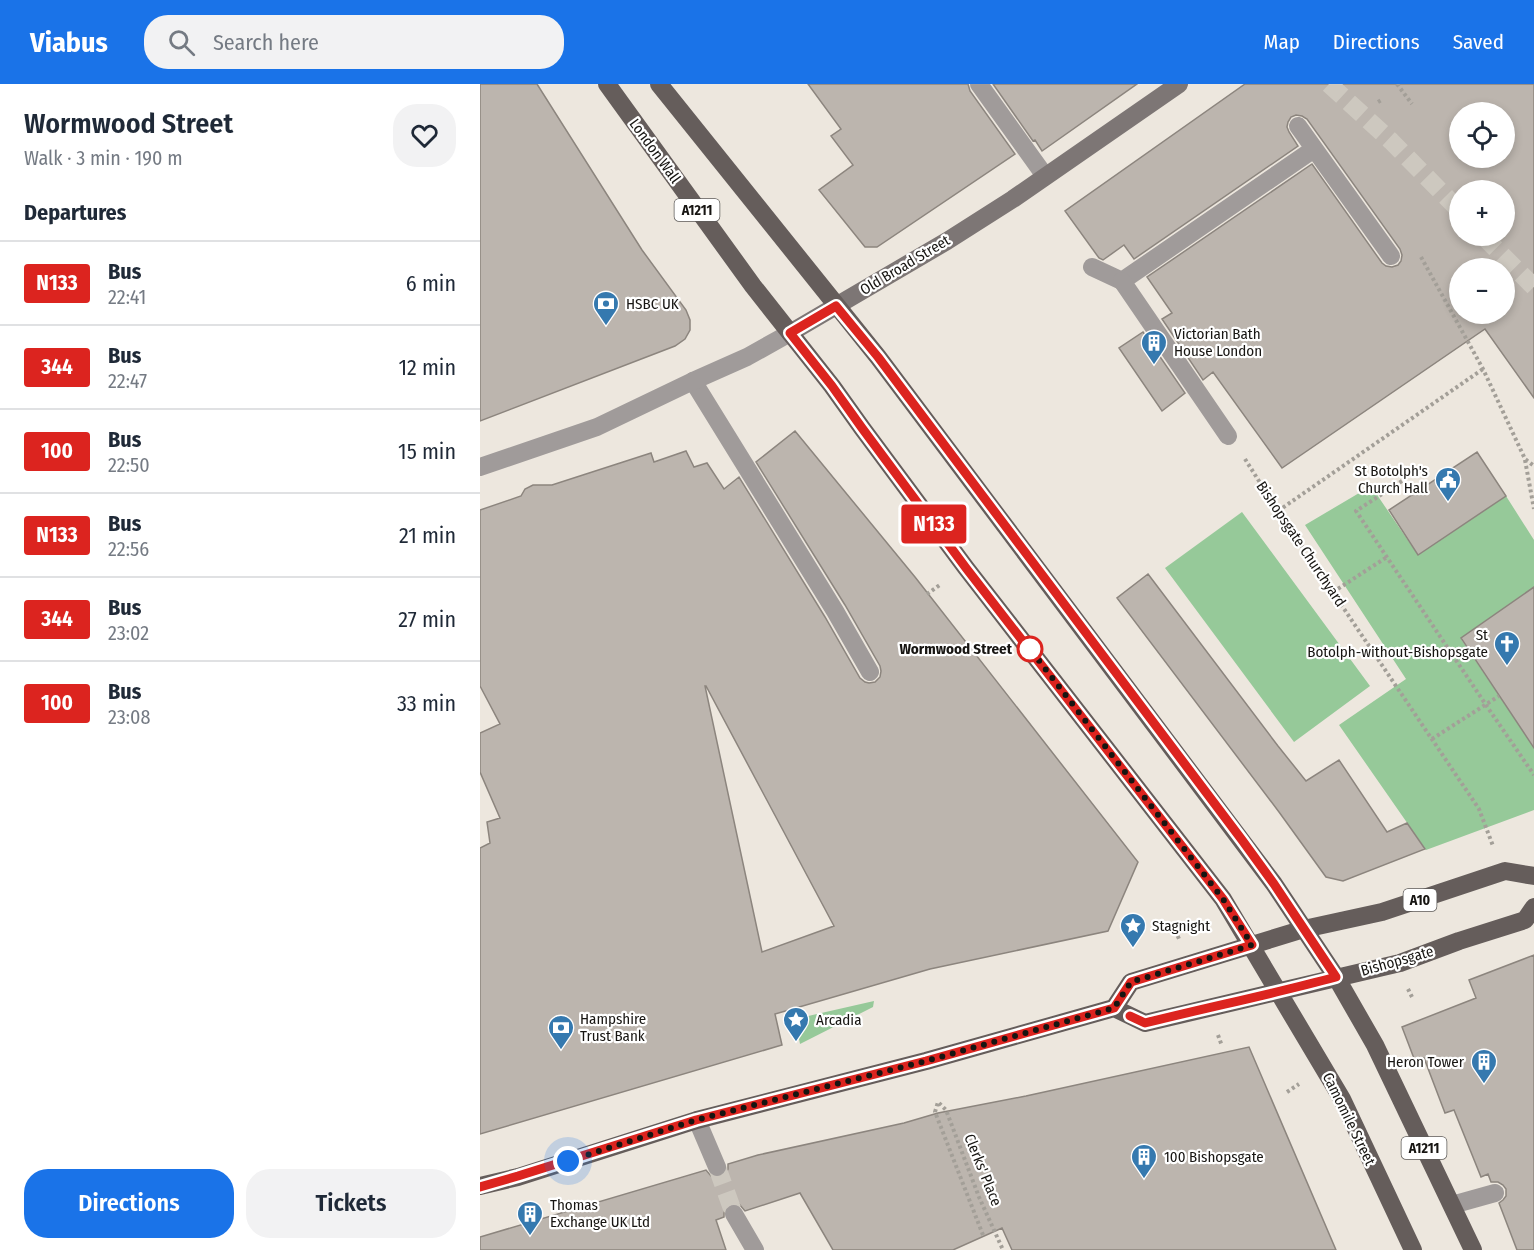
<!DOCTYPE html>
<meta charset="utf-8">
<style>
:root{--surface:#fff;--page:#f2f2f3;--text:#1f2937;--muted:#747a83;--line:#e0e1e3;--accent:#1a73e8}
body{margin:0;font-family:"Fira Sans Condensed",sans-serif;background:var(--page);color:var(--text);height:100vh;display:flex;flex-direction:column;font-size:22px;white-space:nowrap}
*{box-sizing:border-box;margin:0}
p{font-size:20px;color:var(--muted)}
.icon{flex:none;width:33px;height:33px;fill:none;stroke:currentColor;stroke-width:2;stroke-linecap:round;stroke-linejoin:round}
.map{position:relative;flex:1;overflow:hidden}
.drawer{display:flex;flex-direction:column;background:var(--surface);width:480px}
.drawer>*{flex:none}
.badge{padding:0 12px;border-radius:4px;font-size:21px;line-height:39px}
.buttons{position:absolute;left:969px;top:18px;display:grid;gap:12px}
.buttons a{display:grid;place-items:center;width:66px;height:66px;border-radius:50%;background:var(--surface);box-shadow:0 3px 9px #0003;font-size:30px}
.you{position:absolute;width:30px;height:30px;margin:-15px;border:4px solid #fff;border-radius:50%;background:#1a73e8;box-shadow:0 0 0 9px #1a73e833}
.map>.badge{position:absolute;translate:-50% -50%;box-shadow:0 0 0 3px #fff}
h2{padding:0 24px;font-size:22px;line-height:54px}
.round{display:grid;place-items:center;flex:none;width:63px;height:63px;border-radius:24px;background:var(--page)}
.overview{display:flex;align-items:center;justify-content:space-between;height:102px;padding:0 24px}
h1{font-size:28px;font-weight:600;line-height:45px}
.primary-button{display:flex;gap:12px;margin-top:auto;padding:12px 24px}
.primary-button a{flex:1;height:69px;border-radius:24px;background:var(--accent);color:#fff;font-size:24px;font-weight:600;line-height:69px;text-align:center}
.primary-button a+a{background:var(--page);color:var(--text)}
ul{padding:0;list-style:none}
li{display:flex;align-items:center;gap:18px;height:84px;padding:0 24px;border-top:2px solid var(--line)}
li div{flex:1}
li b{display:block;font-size:22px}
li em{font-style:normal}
li .badge{min-width:66px;font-weight:700;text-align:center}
header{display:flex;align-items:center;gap:36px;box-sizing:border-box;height:84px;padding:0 30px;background:var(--accent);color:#fff}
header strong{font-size:28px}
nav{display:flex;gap:33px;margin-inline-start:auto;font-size:21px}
.search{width:420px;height:54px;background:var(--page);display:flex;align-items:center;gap:15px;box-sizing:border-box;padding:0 21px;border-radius:24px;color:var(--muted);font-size:22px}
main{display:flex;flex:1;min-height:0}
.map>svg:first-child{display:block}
.green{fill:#96c999}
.building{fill:#bcb5ae;stroke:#8c857e;stroke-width:1.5;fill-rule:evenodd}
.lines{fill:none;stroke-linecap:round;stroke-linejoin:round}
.street-tunnel{stroke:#cdc8bf;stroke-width:18;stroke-dasharray:18 9;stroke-linecap:butt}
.path{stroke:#a39f98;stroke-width:4;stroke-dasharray:3 3;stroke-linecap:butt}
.lane{stroke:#a09b9a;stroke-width:18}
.street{stroke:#a09b9a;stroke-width:18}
.secondary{stroke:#7d7675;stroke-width:18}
.primary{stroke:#655d5b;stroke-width:18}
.line-casing{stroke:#fff;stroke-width:14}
.line{stroke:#dc241f;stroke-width:9}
.walk{stroke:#171512;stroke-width:6;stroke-dasharray:0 10.8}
.stop-dot{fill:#fff;stroke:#dc241f;stroke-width:3}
.labels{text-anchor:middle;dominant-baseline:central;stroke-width:4.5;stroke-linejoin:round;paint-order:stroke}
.shield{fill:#fff;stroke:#5d5b59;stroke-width:1.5}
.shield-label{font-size:14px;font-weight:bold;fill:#171512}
.street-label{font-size:15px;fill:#171512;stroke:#fff}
.poi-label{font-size:15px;fill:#171512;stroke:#fff;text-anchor:start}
.stop-label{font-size:15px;font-weight:bold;fill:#171512;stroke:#fff;text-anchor:end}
</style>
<header>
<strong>Viabus</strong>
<div class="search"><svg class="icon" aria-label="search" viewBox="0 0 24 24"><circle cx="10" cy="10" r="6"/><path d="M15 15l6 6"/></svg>Search here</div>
<nav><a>Map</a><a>Directions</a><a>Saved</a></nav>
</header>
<main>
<section class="drawer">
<div class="overview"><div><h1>Wormwood Street</h1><p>Walk · 3 min · 190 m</p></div><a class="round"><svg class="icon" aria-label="heart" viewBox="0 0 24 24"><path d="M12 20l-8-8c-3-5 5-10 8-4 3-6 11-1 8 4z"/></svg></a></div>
<h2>Departures</h2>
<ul>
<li><span class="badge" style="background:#dc241f;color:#fff">N133</span><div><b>Bus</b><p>22:41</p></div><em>6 min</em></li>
<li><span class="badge" style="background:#dc241f;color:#fff">344</span><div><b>Bus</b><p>22:47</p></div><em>12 min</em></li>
<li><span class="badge" style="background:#dc241f;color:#fff">100</span><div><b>Bus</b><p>22:50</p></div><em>15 min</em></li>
<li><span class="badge" style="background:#dc241f;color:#fff">N133</span><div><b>Bus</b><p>22:56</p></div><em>21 min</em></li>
<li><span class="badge" style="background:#dc241f;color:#fff">344</span><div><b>Bus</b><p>23:02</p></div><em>27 min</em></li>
<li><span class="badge" style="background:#dc241f;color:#fff">100</span><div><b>Bus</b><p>23:08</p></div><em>33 min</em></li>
</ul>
<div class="primary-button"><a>Directions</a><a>Tickets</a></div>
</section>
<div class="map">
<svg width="1054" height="1166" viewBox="0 0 1054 1166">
<rect width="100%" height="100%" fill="#ede7de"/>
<path class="green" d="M891 402 938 471 1026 412 1054 456V503L981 555 1054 664V726L946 766 859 641 926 595 825 441Z
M762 428 890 602 814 658 685 484Z
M394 917 393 923 320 960 315 935Z"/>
<path class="building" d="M0 0H57L162 166 206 226 210 236V246L205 255 195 262 0 337Z
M328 0H488L490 7 535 70 397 163H385L339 106 373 81 351 52 361 45Z
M513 0H657L562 67 555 56 553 57Z
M765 0H1054V314L1005 245 802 384 733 288 723 296 682 235 692 229 667 193 832 80 902 179 906 182 912 183 918 181 921 177 922 171 920 165 827 35 822 32 816 31 811 33 808 38 807 43 809 48 818 62 654 175 644 161 623 176 619 174 585 127ZM980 28H1024V74H980ZM980 106H1024V152H980ZM980 184H1024V230H980Z
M663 248 705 309 682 327 639 264Z
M315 347 435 493 658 778 628 847 450 885 295 930 302 961 0 1050V764L10 759 7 738 20 734 0 688V649L20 640 0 602V426L41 412 45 405 53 401H72L171 369 174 378 206 367 214 383 227 379 244 405 259 393 345 533 380 594 385 598 389 599 395 598 400 593 401 587 400 582 365 521 276 378ZM225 602H226L354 842 282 868Z
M997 368 1026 412 938 471 909 426Z
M668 490 798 662 826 697 859 676 907 748 927 739 945 765 863 797 846 793 799 728 637 514Z
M1054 503V664L981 554Z
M1054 871V1166H1037L1019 1119 1023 1116 1026 1112V1105L1023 1101 1018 1098H1011L1008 1090 1001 1093 974 1026 965 1029 944 974 935 977 922 943 996 914 989 896Z
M769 963 856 1166H532L522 1144 473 1166H353L320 1109 265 1127 259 1120 253 1119 248 1121 244 1125V1133L236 1136 246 1166H0V1153L226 1086 231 1092 235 1094H241L246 1089 248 1085V1080L278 1071 424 1039 458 1029 546 1012Z"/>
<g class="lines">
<path class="street-tunnel" d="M849 0 911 57 980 127
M1003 152 1054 203
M237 1083 254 1130"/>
<path class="path" d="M917 0 932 20
M898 18 903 15
M941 173 1003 285 1045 375 1054 382
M765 375 798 427 999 725 1013 762
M1045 376 1054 425
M922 397 876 427 1006 621 1054 691
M798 427 1003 285
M853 508 907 473
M447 510 461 500
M952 655 1019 612
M693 841 699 855
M928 905 932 913
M738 951 742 962
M807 1008 819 1000
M503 1151 455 1028 458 1018 466 1026 499 1113 523 1166"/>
<path class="lane" d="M818 42 911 172
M612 183 642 197 834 65
M213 297 355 527 390 588
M972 1121 1015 1109"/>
<path class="street" d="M499 0 565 92
M642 197 748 352
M0 383 117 343 213 297 267 273 310 249
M217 1036 237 1083
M254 1130 275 1166"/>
<path class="secondary" d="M310 249 467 157 533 115 699 0"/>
<path class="primary" d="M127 0 273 202 352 302 382 344 486 484 743 815 862 1015 933 1166
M179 0 398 273 794 800 856 893 895 961 993 1166
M634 924 665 939 920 879 979 857 1045 836 1054 823
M0 1102 38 1093 217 1036 446 977 634 924 651 898 824 845 902 828 1025 787 1054 792"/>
</g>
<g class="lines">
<defs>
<path id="line" d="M0 1103 38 1092 216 1036 446 977 634 924 651 898 772 861 743 815 486 484 382 344 352 302 310 249 356 222 398 273 762 756 794 800 856 893C793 910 729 923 665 939L650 932"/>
</defs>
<use href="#line" class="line-casing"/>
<use href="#line" class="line"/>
<path class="walk" d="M88 1077 216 1036 446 977 634 924 651 898 772 861 743 815 550 565"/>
</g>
<defs>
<symbol id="bank-pin" viewBox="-11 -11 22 30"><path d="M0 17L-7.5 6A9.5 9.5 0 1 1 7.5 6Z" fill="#3579af" stroke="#fff"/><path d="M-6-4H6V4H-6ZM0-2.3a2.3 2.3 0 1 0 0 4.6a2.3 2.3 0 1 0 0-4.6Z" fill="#fff"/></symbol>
<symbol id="building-pin" viewBox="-11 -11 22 30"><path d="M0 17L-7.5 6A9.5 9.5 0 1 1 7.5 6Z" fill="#3579af" stroke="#fff"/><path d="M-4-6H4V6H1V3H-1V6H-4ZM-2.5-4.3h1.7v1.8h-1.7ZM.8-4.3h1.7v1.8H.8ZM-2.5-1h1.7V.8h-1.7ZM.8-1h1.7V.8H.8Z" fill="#fff"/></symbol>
<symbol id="civic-pin" viewBox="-11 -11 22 30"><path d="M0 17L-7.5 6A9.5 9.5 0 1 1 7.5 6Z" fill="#3579af" stroke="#fff"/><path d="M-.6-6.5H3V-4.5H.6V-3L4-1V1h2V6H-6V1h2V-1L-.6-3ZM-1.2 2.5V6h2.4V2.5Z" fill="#fff"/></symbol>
<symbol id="church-pin" viewBox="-11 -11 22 30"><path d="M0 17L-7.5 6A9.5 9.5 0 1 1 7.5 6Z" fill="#3579af" stroke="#fff"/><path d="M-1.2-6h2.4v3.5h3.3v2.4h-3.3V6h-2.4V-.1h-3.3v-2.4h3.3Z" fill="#fff"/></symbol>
<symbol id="sight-pin" viewBox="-11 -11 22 30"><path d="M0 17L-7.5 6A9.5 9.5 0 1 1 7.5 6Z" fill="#3579af" stroke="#fff"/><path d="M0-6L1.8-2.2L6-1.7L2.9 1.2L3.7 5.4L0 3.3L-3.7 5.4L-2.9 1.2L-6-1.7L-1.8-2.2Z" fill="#fff"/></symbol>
</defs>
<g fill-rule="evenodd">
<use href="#bank-pin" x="111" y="205" width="30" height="40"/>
<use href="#building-pin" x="659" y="244" width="30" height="40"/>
<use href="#civic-pin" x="953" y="381" width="30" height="40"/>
<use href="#church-pin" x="1012" y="545" width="30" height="40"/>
<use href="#sight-pin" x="638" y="827" width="30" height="40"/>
<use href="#sight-pin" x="301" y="921" width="30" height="40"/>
<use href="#bank-pin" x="66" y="929" width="30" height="40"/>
<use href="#building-pin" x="989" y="963" width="30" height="40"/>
<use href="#building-pin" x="649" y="1058" width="30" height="40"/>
<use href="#building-pin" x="35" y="1115" width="30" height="40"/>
</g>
<circle class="stop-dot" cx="550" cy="565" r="12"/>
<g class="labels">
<g class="shield">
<rect x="194.5" y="115" width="45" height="22" rx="4.5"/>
<rect x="923.5" y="805" width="33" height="22" rx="4.5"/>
<rect x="921.5" y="1053" width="45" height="22" rx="4.5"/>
</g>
<g class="shield-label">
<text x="217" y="126">A1211</text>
<text x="940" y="816">A10</text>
<text x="944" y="1064">A1211</text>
</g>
<g class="street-label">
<text transform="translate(175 67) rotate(54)">London Wall</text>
<text transform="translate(425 181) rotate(-31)">Old Broad Street</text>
<text transform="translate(821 460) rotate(56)">Bishopsgate Churchyard</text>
<text transform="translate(917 877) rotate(-16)">Bishopsgate</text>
<text transform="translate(869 1035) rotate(64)">Camomile Street</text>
<text transform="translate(503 1086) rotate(68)">Clerks' Place</text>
</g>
<g class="poi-label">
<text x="146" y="220">HSBC UK</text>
<text x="694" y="250">Victorian Bath<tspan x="694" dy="17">House London</tspan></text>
<text x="948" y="387" text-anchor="end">St Botolph's<tspan x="948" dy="17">Church Hall</tspan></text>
<text x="1008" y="551" text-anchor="end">St<tspan x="1008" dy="17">Botolph-without-Bishopsgate</tspan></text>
<text x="672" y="842">Stagnight</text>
<text x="100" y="935">Hampshire<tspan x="100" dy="17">Trust Bank</tspan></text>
<text x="336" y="936">Arcadia</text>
<text x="984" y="978" text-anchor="end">Heron Tower</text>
<text x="684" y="1073">100 Bishopsgate</text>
<text x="70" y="1121">Thomas<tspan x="70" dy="17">Exchange UK Ltd</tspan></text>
</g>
<g class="stop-label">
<text x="532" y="565">Wormwood Street</text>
</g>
</g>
</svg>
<div class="buttons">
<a><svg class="icon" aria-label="locate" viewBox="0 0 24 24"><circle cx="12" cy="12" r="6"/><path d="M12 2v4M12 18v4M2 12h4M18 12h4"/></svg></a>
<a>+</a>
<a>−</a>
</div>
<div class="you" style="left:88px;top:1077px"></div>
<b class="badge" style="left:454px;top:440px;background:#dc241f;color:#fff">N133</b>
</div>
</main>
